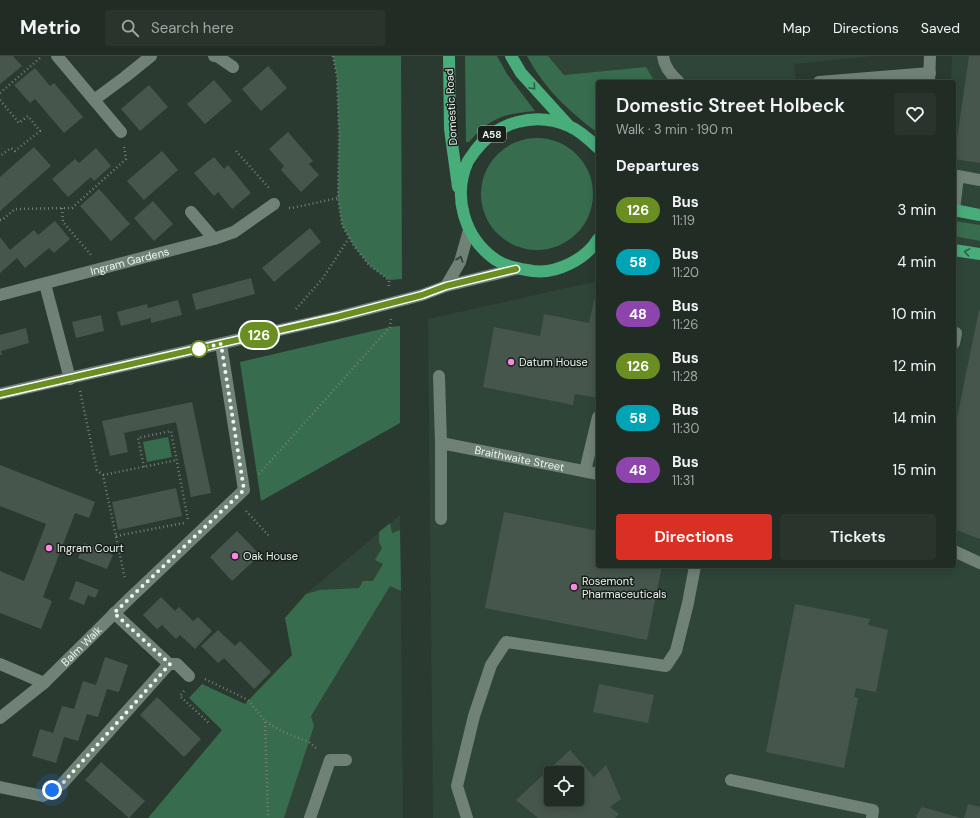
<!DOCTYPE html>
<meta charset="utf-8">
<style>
:root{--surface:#202c24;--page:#28342c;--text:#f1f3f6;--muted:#a2a7a6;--line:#3d4841;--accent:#d93025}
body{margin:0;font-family:"DM Sans",sans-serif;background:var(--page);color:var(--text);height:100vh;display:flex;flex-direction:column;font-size:15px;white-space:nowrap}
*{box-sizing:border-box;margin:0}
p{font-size:13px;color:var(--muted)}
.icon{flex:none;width:22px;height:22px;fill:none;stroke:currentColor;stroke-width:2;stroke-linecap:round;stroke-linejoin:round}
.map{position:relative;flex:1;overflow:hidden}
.panel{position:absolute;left:596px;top:24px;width:360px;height:488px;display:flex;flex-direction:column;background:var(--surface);border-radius:4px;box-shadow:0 2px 10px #0003,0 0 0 1px var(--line)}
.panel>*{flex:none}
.badge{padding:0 8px;border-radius:13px;font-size:14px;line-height:26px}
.fabs{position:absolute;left:544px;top:710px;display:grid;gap:8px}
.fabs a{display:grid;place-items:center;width:40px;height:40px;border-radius:4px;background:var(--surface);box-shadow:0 2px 10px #0003,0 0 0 1px var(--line);font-size:20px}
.you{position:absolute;width:20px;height:20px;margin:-10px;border:3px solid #fff;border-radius:50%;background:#1a73e8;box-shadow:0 0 0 6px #1a73e833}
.map>.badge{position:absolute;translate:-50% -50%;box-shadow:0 0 0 2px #fff}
h2{padding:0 20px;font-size:15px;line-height:36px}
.round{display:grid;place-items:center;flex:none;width:42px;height:42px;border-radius:4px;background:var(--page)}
.head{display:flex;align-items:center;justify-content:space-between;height:68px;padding:0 20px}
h1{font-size:19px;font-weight:600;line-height:30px}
.cta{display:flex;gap:8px;margin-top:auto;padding:8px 20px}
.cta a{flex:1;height:46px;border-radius:4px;background:var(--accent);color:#fff;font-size:16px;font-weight:600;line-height:46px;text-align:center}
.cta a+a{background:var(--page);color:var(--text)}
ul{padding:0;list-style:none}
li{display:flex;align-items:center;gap:12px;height:52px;padding:0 20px}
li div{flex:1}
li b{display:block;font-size:15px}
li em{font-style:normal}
li .badge{min-width:44px;font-weight:700;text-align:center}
header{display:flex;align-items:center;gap:24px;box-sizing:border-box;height:56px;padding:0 20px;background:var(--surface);border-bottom:1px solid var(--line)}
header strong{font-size:19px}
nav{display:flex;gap:22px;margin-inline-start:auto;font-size:14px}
.search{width:280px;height:36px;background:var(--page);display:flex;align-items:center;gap:10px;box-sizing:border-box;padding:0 14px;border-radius:4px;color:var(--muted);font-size:15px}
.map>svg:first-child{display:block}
.built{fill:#2f4538;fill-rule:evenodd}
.green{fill:#386c4e}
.building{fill:#46564c;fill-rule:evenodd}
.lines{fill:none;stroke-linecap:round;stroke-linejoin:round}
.path{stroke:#738077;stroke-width:2.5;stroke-dasharray:1 3;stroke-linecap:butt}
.minor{stroke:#708176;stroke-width:12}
.major{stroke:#49ac7b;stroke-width:12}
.oneway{stroke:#2e5e46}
.oneway2{stroke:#323c36}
.line-casing{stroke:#fff;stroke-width:9}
.line{stroke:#6b8e23;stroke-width:6}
.walk{stroke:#ecf5ef;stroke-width:4;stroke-dasharray:0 7.2}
.stop-dot{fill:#fff;stroke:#6b8e23;stroke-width:2}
.poi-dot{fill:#fd86e1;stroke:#181f1b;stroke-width:1.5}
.labels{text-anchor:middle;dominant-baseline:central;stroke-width:3;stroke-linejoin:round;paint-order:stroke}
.shield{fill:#181f1b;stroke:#acb5af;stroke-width:1}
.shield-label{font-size:10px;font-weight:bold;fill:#ecf5ef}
.street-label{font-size:11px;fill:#ecf5ef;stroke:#181f1b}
.poi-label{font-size:11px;fill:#ecf5ef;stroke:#181f1b;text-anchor:start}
</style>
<header>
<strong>Metrio</strong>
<div class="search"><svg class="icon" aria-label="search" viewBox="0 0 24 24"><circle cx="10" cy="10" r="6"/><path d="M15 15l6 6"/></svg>Search here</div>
<nav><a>Map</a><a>Directions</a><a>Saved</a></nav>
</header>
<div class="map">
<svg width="980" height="762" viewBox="0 0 980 762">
<rect width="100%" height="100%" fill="#2b3a30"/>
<path class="built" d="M548 0H873L794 8 796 26H655L646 11 564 19Z
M952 0H980V762H433L428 263 598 225V510H954V26H951ZM551 717H577V743H551Z
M400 459 403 762H284L314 670 292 599 285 562 306 538Z"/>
<path class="green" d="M333 0H401L402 223 389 224 369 209 354 190 342 169 338 142 339 78 337 21Z
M465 0H497L507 18 535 55C503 58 490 62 469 86H466Z
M527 0H548L564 19 646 11 655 26H598V77C569 56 544 32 527 0Z
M481 138a56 56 0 1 1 112 0a56 56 0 1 1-112 0Z
M954 165 980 169V185L954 180Z
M400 270V367L261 445 240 306 390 271Z
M168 381 172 401 147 406 143 386Z
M390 467 392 477 400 474 401 535 390 530 311 660 314 670 284 762H148L222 674 189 642 202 628 245 648 292 599 285 562 306 538 320 534 359 532 363 525H373L383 508 375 504 382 492 379 486V476Z"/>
<path class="building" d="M0 0H13L22 10 0 28Z
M969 0H980V107L954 103Z
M268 10 287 32 261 55 242 33Z
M35 12 50 30 54 27 83 61 64 77 35 43 30 47 14 29Z
M214 24 232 45 205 68 187 48Z
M149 29 168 51 140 75 121 53Z
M288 76 313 105 309 108 319 119 301 136 281 114 284 110 269 93Z
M34 91 51 110 0 155V121Z
M96 92 111 110 94 125 91 121 68 141 52 123 75 103 79 107Z
M162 95 178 114 144 144 127 125Z
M214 101 224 113 228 109 251 137 232 153 218 136 214 140 194 117Z
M99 133 130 168 111 185 80 150Z
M153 145 173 168 154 185 134 162Z
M55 165 70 183 54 197 49 192 25 212 17 202 0 217V181L10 194 34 174 38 179Z
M310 172 321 186 274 226 262 212Z
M251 222 255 238 196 254 192 238Z
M178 244 182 259 151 267V262L121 270 117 256 147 248 148 252Z
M594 244 598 245V342L575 338 573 349 483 331 494 271 540 280 544 258 589 267Z
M979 254H980V483L954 473V377Z
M101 259 104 275 76 282 72 266Z
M26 272 29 287 1 295 2 299H0V279Z
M192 346 211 437 191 441 176 366 124 377 128 396 110 400 102 365Z
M0 409 95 446 89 462 75 457 43 541 52 545 41 573 0 557V515L24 525 46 468 0 450Z
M176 432 182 460 118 474 112 446Z
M504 456 598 475V510H662L647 584 485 552Z
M237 475 260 499 232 525 210 501Z
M84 487 113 499 107 513 78 502Z
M76 525 99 534 95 542 88 539 84 549 69 543Z
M161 541 175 555 179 551 193 565 198 561 212 575 195 593 180 579 176 583 162 569 157 573 143 559Z
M795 548 870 563 868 569 888 574 876 636 856 632 854 641 858 642 844 712 766 696Z
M218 574 235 590 240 585 271 616 254 633 224 602 218 607 201 590Z
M105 601 128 609 119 636 107 633 98 661 87 658 78 685 64 681 56 707 32 700 40 673 53 677 62 650 74 653 83 625 96 629Z
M599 628 654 639 648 667 593 656Z
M157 641 201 683 184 701 140 659Z
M570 694 594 721 606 709 621 743 610 751 619 758 615 762H538L516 744ZM551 717H577V743H551Z
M101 706 145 745 129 762 85 724Z
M968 748 980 751V762H964Z
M922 751 961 762H917L916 760Z"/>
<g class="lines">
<path class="path" d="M333 0 337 21 339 78 338 142 342 169 354 190 369 209 389 224V230
M0 37 40 2
M0 44 19 67 28 60 40 75 15 95 11 92 0 100
M236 95 270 133
M62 152 63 166 91 199
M289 152H292L338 142
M0 164H2L15 153 72 152 126 103 124 91
M296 253 323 222 349 182
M80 335 97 414 103 419 125 523
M144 411 138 382 171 375 188 464
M259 418 390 271 391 263
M103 419 177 404
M246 455 270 481
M116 480 184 467
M205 623 248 644 265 665 283 676 309 686 317 693
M184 635 180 640 210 668
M265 666 268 759 269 762"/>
<g class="minor">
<path d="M57 0 121 76"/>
<path d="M214 0H217L233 11"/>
<path d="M663 0C664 10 671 19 679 26"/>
<path d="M819 26 930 17"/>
<path d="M929 26 930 0"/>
<path d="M94 44 125 21 151 0"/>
<path d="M954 154 958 120 980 124"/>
<path d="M191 156 214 183"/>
<path d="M45 228 70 323"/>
<path d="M446 230 460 206 469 174"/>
<path id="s1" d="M0 239 214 183 234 176 274 148"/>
<path d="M954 287 956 277"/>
<path d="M439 320 441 387V463"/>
<path d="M0 338 337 261 422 239 446 230 516 213"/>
<path id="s2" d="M441 387 598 418"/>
<path d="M585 415 598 361"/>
<path d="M954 495 980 507"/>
<path d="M0 608 44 627"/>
<path d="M169 608H177L189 620"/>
<path id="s3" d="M0 662 44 627 129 543 244 434 221 288"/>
<path d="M731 724 873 754 872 762"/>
<path d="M0 731 43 740 62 728 169 608 114 557"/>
<path d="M310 762 330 704H346"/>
<path d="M467 762 457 730 474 660 491 609 506 586 666 610 676 595 688 547 695 510"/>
</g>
<path class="major" d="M449 0 450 73 458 131
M511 0 521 17 569 70
M598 92C590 84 580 75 569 70 535 55 497 66 475 95 473 98 470 102 468 105 452 140 464 182 496 204 507 211 520 213 533 215 557 218 586 203 598 183
M954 154 980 159
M954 194 980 198"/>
</g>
<defs><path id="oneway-chevron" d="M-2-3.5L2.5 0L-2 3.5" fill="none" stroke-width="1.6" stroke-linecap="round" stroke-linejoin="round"/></defs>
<g class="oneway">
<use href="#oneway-chevron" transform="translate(533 31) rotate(47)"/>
<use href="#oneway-chevron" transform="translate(967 196) rotate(-170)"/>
</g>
<use class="oneway2" href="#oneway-chevron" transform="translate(460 203) rotate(-71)"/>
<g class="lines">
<defs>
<path id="line" d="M0 338 337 261 422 239 446 230 516 213"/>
</defs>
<use href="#line" class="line-casing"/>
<use href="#line" class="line"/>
<path class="walk" d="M52 734 62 728 170 608 114 557 244 434 221 288 192 294 199 293"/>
</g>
<circle class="stop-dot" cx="199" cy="293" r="8"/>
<g class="poi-dot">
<circle cx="511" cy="306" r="4"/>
<circle cx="49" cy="492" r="4"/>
<circle cx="235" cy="500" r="4"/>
<circle cx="574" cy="531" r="4"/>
</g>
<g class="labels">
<rect class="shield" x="478" y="70" width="28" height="16" rx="3"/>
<g class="shield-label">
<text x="492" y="78">A58</text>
</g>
<g class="street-label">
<text transform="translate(451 51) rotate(-93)">Domestic Road</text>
<text stroke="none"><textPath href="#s1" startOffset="134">Ingram Gardens</textPath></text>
<text stroke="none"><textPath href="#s2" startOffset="80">Braithwaite Street</textPath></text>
<text stroke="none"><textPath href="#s3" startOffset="109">Balm Walk</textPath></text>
</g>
<g class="poi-label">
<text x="519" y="306">Datum House</text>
<text x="57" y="492">Ingram Court</text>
<text x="243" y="500">Oak House</text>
<text x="582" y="525">Rosemont<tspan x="582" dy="13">Pharmaceuticals</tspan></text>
</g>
</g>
</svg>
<div class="fabs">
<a><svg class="icon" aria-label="locate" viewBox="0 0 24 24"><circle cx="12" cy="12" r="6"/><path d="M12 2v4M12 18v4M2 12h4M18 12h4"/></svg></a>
</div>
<div class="you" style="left:52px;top:734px"></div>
<b class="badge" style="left:259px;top:279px;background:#6b8e23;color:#fff">126</b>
<section class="panel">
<div class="head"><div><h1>Domestic Street Holbeck</h1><p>Walk · 3 min · 190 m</p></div><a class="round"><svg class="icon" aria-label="heart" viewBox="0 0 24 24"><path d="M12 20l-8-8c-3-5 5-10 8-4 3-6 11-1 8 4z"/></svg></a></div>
<h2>Departures</h2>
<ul>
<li><span class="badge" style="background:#6b8e23;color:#fff">126</span><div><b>Bus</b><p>11:19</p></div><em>3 min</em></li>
<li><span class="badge" style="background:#00a3b4;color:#fff">58</span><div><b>Bus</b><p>11:20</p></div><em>4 min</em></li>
<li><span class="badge" style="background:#8e44ad;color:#fff">48</span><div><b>Bus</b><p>11:26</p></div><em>10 min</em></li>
<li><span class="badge" style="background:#6b8e23;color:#fff">126</span><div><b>Bus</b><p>11:28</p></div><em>12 min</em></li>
<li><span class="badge" style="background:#00a3b4;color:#fff">58</span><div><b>Bus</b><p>11:30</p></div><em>14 min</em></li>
<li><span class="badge" style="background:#8e44ad;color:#fff">48</span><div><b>Bus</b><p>11:31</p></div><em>15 min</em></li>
</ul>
<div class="cta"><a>Directions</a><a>Tickets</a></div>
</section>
</div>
